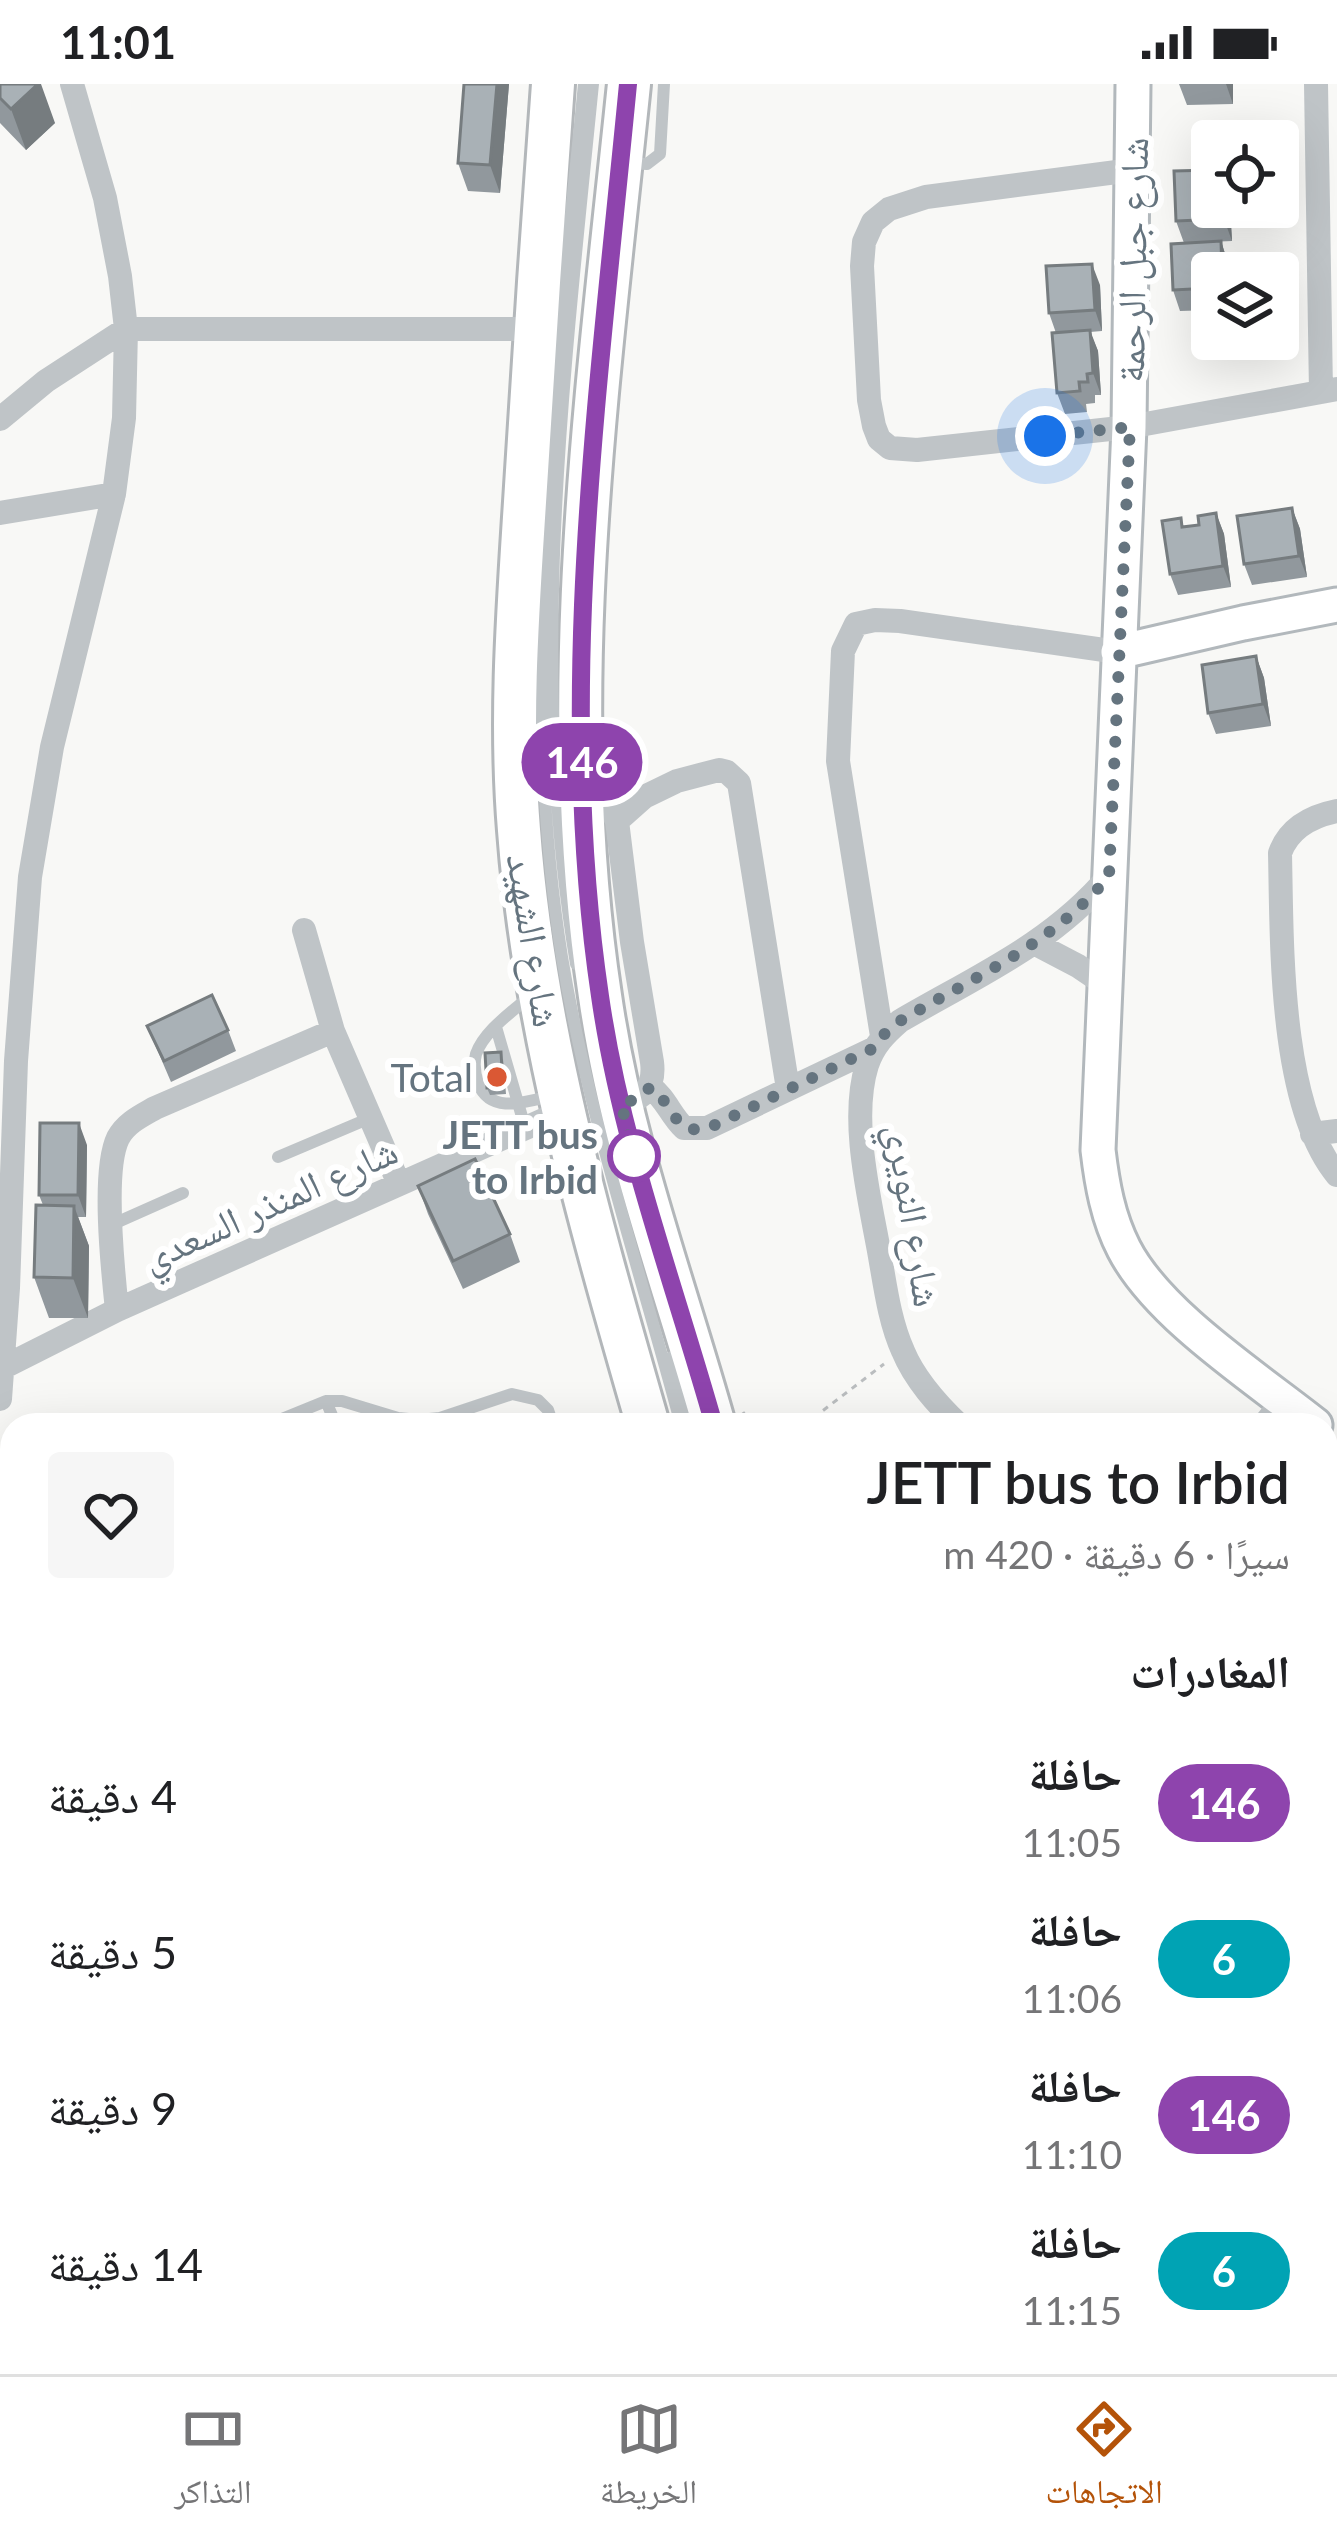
<!DOCTYPE html>
<html lang="ar">
<meta charset="utf-8">
<style>
:root{--surface:#fff;--page:#f6f6f6;--text:#202124;--muted:#757577;--line:#e0e0e0;--accent:#b45309}
body{margin:0;font-family:Lato,"Noto Naskh Arabic",sans-serif;background:var(--page);color:var(--text);direction:rtl;height:100vh;display:flex;flex-direction:column;font-size:45px;white-space:nowrap}
*{box-sizing:border-box;margin:0}
p{font-size:39px;color:var(--muted)}
.icon{flex:none;width:66px;height:66px;fill:none;stroke:currentColor;stroke-width:2;stroke-linecap:round;stroke-linejoin:round}
.map{position:relative;flex:1;overflow:hidden;direction:ltr}
.panel{position:absolute;left:0px;top:1329px;width:1338px;height:963px;display:flex;flex-direction:column;background:var(--surface);border-radius:36px 36px 0 0;box-shadow:0 12px 48px #0002;direction:rtl}
.panel>*{flex:none}
.badge{padding:0 24px;border-radius:39px;font-size:42px;line-height:78px}
.controls{position:absolute;left:1191px;top:36px;display:grid;gap:24px}
.controls a{display:grid;place-items:center;width:108px;height:108px;border-radius:12px;background:var(--surface);box-shadow:0 12px 48px #0002;font-size:60px}
.you{position:absolute;width:60px;height:60px;margin:-30px;border:9px solid #fff;border-radius:50%;background:#1a73e8;box-shadow:0 0 0 18px #1a73e833}
.map>.badge{position:absolute;translate:-50% -50%;box-shadow:0 0 0 6px #fff}
h2{padding:0 48px;font-size:45px;line-height:108px}
.round{display:grid;place-items:center;flex:none;width:126px;height:126px;border-radius:12px;background:var(--page)}
.summary{display:flex;align-items:center;justify-content:space-between;height:204px;padding:0 48px}
h1{font-size:57px;font-weight:600;line-height:90px}
ul{padding:0;list-style:none}
li{display:flex;align-items:center;gap:36px;height:156px;padding:0 48px}
li div{flex:1}
li b{display:block;font-size:45px}
li em{font-style:normal}
li .badge{min-width:132px;font-weight:700;text-align:center}
.status{display:flex;justify-content:space-between;align-items:center;height:84px;padding:0 60px;background:var(--surface);direction:ltr}
.status svg{height:33px;fill:currentColor}
.tabs{display:flex;justify-content:space-around;align-items:center;height:168px;border-top:3px solid var(--line);background:var(--surface);font-size:33px;color:var(--muted)}
.tabs a{display:grid;justify-items:center;gap:6px}
.tabs .active{color:var(--accent)}
.map>svg:first-child{display:block}
.lines{fill:none;stroke-linecap:round;stroke-linejoin:round}
.secondary-casing{stroke:#b2b8bc;stroke-width:39}
.highway-casing{stroke:#b3b7ba;stroke-width:48}
.path{stroke:#babdbf;stroke-width:3;stroke-dasharray:6 6;stroke-linecap:butt}
.lane{stroke:#bfc4c7;stroke-width:12}
.street{stroke:#bfc4c7;stroke-width:24}
.secondary{stroke:#fff;stroke-width:33}
.highway{stroke:#fff;stroke-width:42}
.wall{fill:#91989d}
.shaded-wall{fill:#767c7f}
.building{fill:#a9b1b6;stroke:#767c7f;stroke-width:3}
.line-casing{stroke:#fff;stroke-width:27}
.line{stroke:#8e44ad;stroke-width:18}
.walk{stroke:#65747f;stroke-width:12;stroke-dasharray:0 21.6}
.poi-dot{fill:#da5834;stroke:#fff;stroke-width:4.5}
.stop-dot{fill:#fff;stroke:#8e44ad;stroke-width:6}
.labels{text-anchor:middle;dominant-baseline:central;stroke-width:12;stroke-linejoin:round;paint-order:stroke}
.street-label{font-size:39px;fill:#65747f;stroke:#fff}
.poi-label{font-size:39px;fill:#65747f;stroke:#fff;text-anchor:end}
.stop-label{font-size:39px;font-weight:bold;fill:#65747f;stroke:#fff;text-anchor:end}
</style>
<div class="status"><b>11:01</b><svg viewBox="0 0 49 12"><path d="M0 12V9h3v3zM5 12V6h3v6zM10 12V3h3v9zM15 12V0h3v12zM26 1h20v11H26zM47 4h2v5h-2z"/></svg></div>
<div class="map">
<svg width="1337" height="2290" viewBox="0 0 1337 2290">
<rect width="100%" height="100%" fill="#f8f8f6"/>
<g class="lines">
<defs>
<path id="secondary" d="M1133 0 1129 343 1098 1066C1102 1100 1108 1134 1124 1165 1158 1231 1256 1294 1315 1341
M1118 568 1243 539 1337 521"/>
<path id="highway" d="M553 0C543 139 533 279 525 418 518 528 510 636 519 746 534 949 592 1146 648 1341
M629 0C598 302 554 609 600 912 621 1059 674 1199 714 1341
M0 1724H12
M0 1770H12
M1326 1832 1337 1838
M1326 1898 1337 1899
M1326 1977H1337
M971 2280 975 2290
M1020 2280 1024 2290"/>
</defs>
<use href="#secondary" class="secondary-casing"/>
<use href="#highway" class="highway-casing"/>
<path class="path" d="M743 1328 752 1341
M804 1341 884 1280"/>
<path class="lane" d="M584 0C556 289 516 583 562 873 588 1031 640 1186 681 1341
M628 79 647 80 660 70 664 0
M576 880C527 588 564 292 593 0
M529 913C512 928 484 947 476 970 474 978 475 990 478 999 491 1032 528 1017 555 1011
M496 943 525 1043
M278 1073 370 1034
M111 1141 183 1109
M672 1273 690 1341
M326 1317 336 1341
M267 1341 326 1317H342L398 1334 419 1336 440 1334 512 1310 538 1316 548 1326 553 1341
M1256 1341 1278 1314
M0 1448 12 1437
M0 1509 12 1491
M0 1580 12 1588
M0 1650 12 1664
M174 2280 186 2290
M399 2280 401 2290
M996 2280 1000 2290
M124 2290 128 2280
M328 2290 336 2280
M450 2290 463 2280
M543 2290 558 2280"/>
<path class="street" d="M1316 0 1321 308
M1132 86 926 113 889 125 873 138 864 158 862 182 869 316 874 342 879 355 890 364 917 366 1129 343 1337 305
M0 335 46 297 126 245H535
M0 429 114 410
M583 709 599 712 608 718 617 737 632 858 652 978C655 1002 644 1016 621 1019
M1337 727C1312 732 1289 744 1280 769 1282 858 1279 1021 1337 1091
M617 737 644 713 677 697 719 686 727 688 739 699 788 1005
M304 846 333 947 399 1100
M1036 860 1078 882 1106 901
M882 952 838 677 843 567 856 540 875 536 900 537 1118 568
M650 1003C666 1014 670 1031 684 1044H707L875 964
M1312 1050 1337 1047
M117 1226C113 1188 102 1087 118 1054 126 1039 141 1032 155 1024L333 947
M4 1283 117 1226 566 1026
M0 1315 8 1204 16 977 30 793 52 663 114 410 124 334 126 245 120 192 105 114 72 0
M959 1341C937 1320 915 1296 903 1267 889 1236 885 1200 879 1167 869 1112 850 1035 867 981 874 961 885 950 900 937 975 893 1052 860 1109 792
M1326 1636 1337 1643
M12 1849 5 1867 12 1942
M1326 2236 1337 2276
M277 2280 292 2290
M51 2290 59 2280
M688 2290 702 2280"/>
<use href="#secondary" class="secondary"/>
<use href="#highway" class="highway"/>
</g>
<path class="wall" d="M0 0 55 39 26 66 0 39Z
M464 0H509L500 109 468 107 458 79Z
M1179 0H1233V20L1187 21Z
M1212 123H1230L1232 157 1184 159 1176 137Z
M1221 157 1228 179 1212 189V226L1180 227 1173 206Z
M1100 201 1102 247 1090 248 1098 267 1101 311H1095V319L1086 320 1087 328 1065 330 1057 309 1056 249 1049 229Z
M1292 424 1300 445 1307 493 1252 501 1244 480Z
M1216 429 1224 450 1231 503 1178 511 1170 490 1184 443 1199 441Z
M1256 572 1264 594 1271 642 1216 650 1208 629Z
M147 942 228 946 236 967 171 998Z
M503 975 506 1010 490 1011 487 1004Z
M87 1061 86 1133H78L89 1162 88 1234H49L34 1193 43 1121 39 1111Z
M418 1102 510 1150 520 1178 463 1205 428 1130Z
M1326 1678H1337V1751L1330 1750 1326 1740Z
M1328 2158 1334 2180 1326 2182V2159Z
M1326 2272 1328 2282 1298 2288 1295 2280H1326Z
M1257 2280H1286L1288 2290H1260Z"/>
<path class="shaded-wall" d="M38 0H41L55 39 26 66 11 25Z
M497 0H509L500 109 490 81Z
M1226 0H1233V20Z
M1224 123H1230L1232 157 1224 135Z
M1221 157 1228 179 1229 189H1222Z
M1092 180 1100 201 1102 247 1095 226Z
M1090 246 1098 267 1101 311 1093 289Z
M1292 424 1300 445 1307 493 1299 472Z
M1216 429 1224 450 1231 503 1223 482Z
M1256 572 1264 594 1271 642 1263 620Z
M79 1039 87 1061 86 1133 78 1111Z
M74 1122 89 1162 88 1234 73 1194Z"/>
<path class="building" d="M0 0H38L11 25 0 14Z
M464 0H497L490 81 458 79Z
M1212 86V123H1224V135L1176 137 1174 87Z
M1221 157 1222 189H1212V204L1173 206 1171 160Z
M1092 180 1095 226 1049 229 1046 182Z
M1090 246 1093 289 1087 290 1088 298H1079L1080 307 1057 309 1052 249Z
M1292 424 1299 472 1244 480 1237 432Z
M1216 429 1223 482 1170 490 1162 437 1181 434 1182 443 1199 441 1198 432Z
M1256 572 1263 620 1208 629 1202 581Z
M212 911 228 946 164 977 147 942Z
M501 968 503 1003 487 1004 485 969Z
M40 1039H79L78 1111H39Z
M475 1075 510 1150 453 1177 418 1102Z
M36 1121 74 1122 73 1194 34 1193Z
M1326 1678H1337V1730L1326 1729Z
M1337 2137V2164L1332 2166 1326 2140Z
M1328 2158 1332 2173 1326 2174V2159Z
M897 2280H904L907 2290H865Z
M1155 2280H1183L1186 2290H1158Z
M1186 2280H1211L1213 2290H1188Z"/>
<g class="lines">
<defs>
<path id="line" d="M628 0C599 303 555 609 600 912 621 1059 674 1199 714 1341"/>
</defs>
<use href="#line" class="line-casing"/>
<use href="#line" class="line"/>
<path class="walk" d="M634 1072 621 1019C634 1017 642 1013 650 1003 678 1023 673 1059 717 1040L874 964 882 952 900 937C974 893 1053 860 1109 792L1130 343 1045 352"/>
</g>
<circle class="poi-dot" cx="497" cy="993" r="12"/>
<circle class="stop-dot" cx="634" cy="1072" r="24"/>
<g class="labels">
<g class="street-label">
<text transform="translate(1131 176) rotate(-89)">شارع جبل الرحمة</text>
<text transform="translate(535 856) rotate(81)">شارع الشهيد</text>
<text transform="translate(269 1119) rotate(-24)">شارع المنذر السعدي</text>
<text transform="translate(915 1131) rotate(81)">شارع النويري</text>
</g>
<g class="poi-label">
<text x="473" y="993">Total</text>
</g>
<g class="stop-label">
<text x="598" y="1050">JETT bus<tspan x="598" dy="45">to Irbid</tspan></text>
</g>
</g>
</svg>
<div class="controls">
<a><svg class="icon" aria-label="locate" viewBox="0 0 24 24"><circle cx="12" cy="12" r="6"/><path d="M12 2v4M12 18v4M2 12h4M18 12h4"/></svg></a>
<a><svg class="icon" aria-label="layers" viewBox="0 0 24 24"><path d="M12 4l9 5-9 5-9-5zM3 14l9 5 9-5"/></svg></a>
</div>
<div class="you" style="left:1045px;top:352px"></div>
<b class="badge" style="left:582px;top:678px;background:#8e44ad;color:#fff">146</b>
<section class="panel">
<div class="summary"><div><h1>JETT bus to Irbid</h1><p>سيرًا · 6 دقيقة · 420 m</p></div><a class="round"><svg class="icon" aria-label="heart" viewBox="0 0 24 24"><path d="M12 20l-8-8c-3-5 5-10 8-4 3-6 11-1 8 4z"/></svg></a></div>
<h2>المغادرات</h2>
<ul>
<li><span class="badge" style="background:#8e44ad;color:#fff">146</span><div><b>حافلة</b><p>11:05</p></div><em>4 دقيقة</em></li>
<li><span class="badge" style="background:#00a3b4;color:#fff">6</span><div><b>حافلة</b><p>11:06</p></div><em>5 دقيقة</em></li>
<li><span class="badge" style="background:#8e44ad;color:#fff">146</span><div><b>حافلة</b><p>11:10</p></div><em>9 دقيقة</em></li>
<li><span class="badge" style="background:#00a3b4;color:#fff">6</span><div><b>حافلة</b><p>11:15</p></div><em>14 دقيقة</em></li>
</ul>
</section>
</div>
<nav class="tabs">
<a class="active"><svg class="icon" aria-label="directions" viewBox="0 0 24 24"><path d="M12 3l9 9-9 9-9-9zM9 14v-3h6M13 9l2 2-2 2"/></svg>الاتجاهات</a>
<a><svg class="icon" aria-label="map" viewBox="0 0 24 24"><path d="M3 6l6-2 6 2 6-2v14l-6 2-6-2-6 2zM9 4v14M15 6v14"/></svg>الخريطة</a>
<a><svg class="icon" aria-label="tickets" viewBox="0 0 24 24"><path d="M3 7h18v10H3zM15 7v10"/></svg>التذاكر</a>
</nav>
